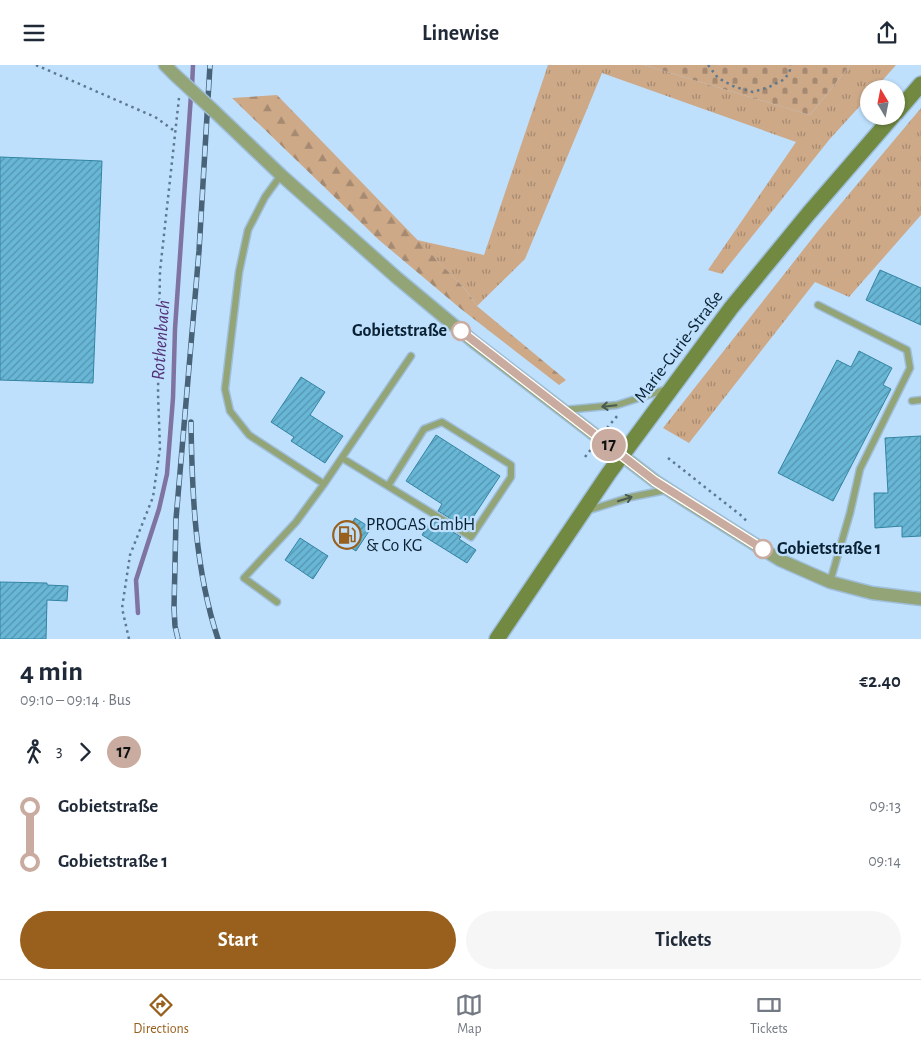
<!DOCTYPE html>
<meta charset="utf-8">
<style>
:root{--surface:#fff;--page:#f6f6f7;--text:#1f2937;--muted:#747a83;--line:#e0e1e3;--accent:#995f1d}
body{margin:0;font-family:"Alegreya Sans",sans-serif;background:var(--page);color:var(--text);height:100vh;display:flex;flex-direction:column;font-size:19px;white-space:nowrap}
*{box-sizing:border-box;margin:0}
p{font-size:16px;color:var(--muted)}
.icon{flex:none;width:28px;height:28px;fill:none;stroke:currentColor;stroke-width:2;stroke-linecap:round;stroke-linejoin:round}
.map{position:relative;height:574px;overflow:hidden}
.panel{display:flex;flex-direction:column;background:var(--surface);flex:1}
.panel>*{flex:none}
.badge{padding:0 10px;border-radius:16px;font-size:18px;line-height:32px}
.needle{width:32px;rotate:350deg}
.tools{position:absolute;left:860px;top:15px;display:grid;gap:10px}
.tools a{display:grid;place-items:center;width:45px;height:45px;border-radius:50%;background:var(--surface);box-shadow:0 1px 4px #0004;font-size:25px}
.map>.badge{position:absolute;translate:-50% -50%;box-shadow:0 0 0 2px #fff}
.legs{display:flex;align-items:center;gap:8px;height:55px;padding:0 20px;font-size:16px}
.legs p{margin-inline-start:auto}
.overview{display:flex;align-items:center;justify-content:space-between;height:85px;padding:0 20px}
h1{font-size:28px;font-weight:700;line-height:38px}
.action{display:flex;gap:10px;margin-top:auto;padding:10px 20px}
.action a{flex:1;height:58px;border-radius:30px;background:var(--accent);color:#fff;font-size:20px;font-weight:700;line-height:58px;text-align:center}
.action a+a{background:var(--page);color:var(--text)}
ul{padding:0 20px;list-style:none}
li{display:flex;align-items:center;gap:18px;height:55px;font-size:19px}
li i{display:grid;place-items:center;width:8px;height:100%;margin:0 6px;background:currentColor}
li i::after{content:'';width:12px;height:12px;margin:-6px;border:4px solid;border-radius:50%;background:var(--surface)}
li p{margin-inline-start:auto}
li:first-child i{background:linear-gradient(#0000 50%,currentColor 0)}
li:last-child i{background:linear-gradient(currentColor 50%,#0000 0)}
header{display:flex;justify-content:space-between;align-items:center;height:65px;padding:0 20px;background:var(--surface);font-size:22px;font-weight:700}
.menu{display:flex;justify-content:space-around;align-items:center;height:70px;border-top:1px solid var(--line);background:var(--surface);font-size:14px;color:var(--muted)}
.menu a{display:grid;justify-items:center;gap:2px}
.menu .active{color:var(--accent)}
.map>svg:first-child{display:block}
.grass{fill:url(#grass-tufts)}
.forest{fill:url(#forest-firs)}
.cemetery{fill:url(#cemetery-stones)}
.lines{fill:none;stroke-linecap:round;stroke-linejoin:round}
.stream{stroke:#7f73a2;stroke-width:4.5}
.building{fill:url(#building-hatch);stroke:#3284a1}
.lane-casing{stroke:#9ebed9;stroke-width:9}
.street-casing{stroke:#9ebed9;stroke-width:15}
.secondary-casing{stroke:#9ebed9;stroke-width:18}
.path{stroke:#5d7990;stroke-width:2.5;stroke-dasharray:2.5 4;stroke-linecap:butt}
.lane{stroke:#93a476;stroke-width:6}
.street{stroke:#93a476;stroke-width:12}
.secondary{stroke:#718941;stroke-width:15}
.rail-casing{stroke:#486378;stroke-width:5.5}
.rail{stroke:#bee0fd;stroke-width:4;stroke-dasharray:11;stroke-linecap:butt}
.street-bridge-casing{stroke:#9ebed9;stroke-width:15;stroke-linecap:butt}
.street-bridge{stroke:#93a476;stroke-width:12}
.oneway{stroke:#485c51}
.line-1-casing{stroke:#fff;stroke-width:11}
.line-1{stroke:#c9aba0;stroke-width:8}
.stop-1-dot{fill:#fff;stroke:#c9aba0;stroke-width:2.5}
.labels{text-anchor:middle;dominant-baseline:central;stroke-width:4.5;stroke-linejoin:round;paint-order:stroke}
.stop-label{font-size:18px;font-weight:bold;fill:#0a2133;stroke:#bee0fd;text-anchor:end}
.street-label{font-size:18px;fill:#0a2133;stroke:#bee0fd}
.poi-label{font-size:18px;fill:#0a2133;stroke:#bee0fd;text-anchor:start}
.water-label{font-size:19px;font-style:italic;fill:#543078;stroke:#bee0fd}
</style>
<header><svg class="icon" aria-label="menu" viewBox="0 0 24 24"><path d="M4 6h16M4 12h16M4 18h16"/></svg>Linewise<svg class="icon" aria-label="share" viewBox="0 0 24 24"><path d="M12 15V3M7 8l5-5 5 5M5 13v7h14v-7"/></svg></header>
<div class="map">
<svg width="921" height="574" viewBox="0 0 921 574">
<defs>
<pattern id="grass-tufts" width="24" height="20" patternUnits="userSpaceOnUse" patternTransform="scale(1.25)"><rect width="24" height="20" fill="#cda988"/><path d="M3 7l-1-3M5 7V3M7 7l1-3M15 17l-1-3M17 17v-4M19 17l1-3" fill="none" stroke="#a58970"/></pattern>
<pattern id="forest-firs" width="22" height="20" patternUnits="userSpaceOnUse" patternTransform="scale(1.25)"><rect width="22" height="20" fill="#cda988"/><path d="M5 1l3.5 6h-7zM16 11l3.5 6h-7z" fill="#a58970"/></pattern>
<pattern id="cemetery-stones" width="16" height="16" patternUnits="userSpaceOnUse" patternTransform="scale(1.25)"><rect width="16" height="16" fill="#cda988"/><path d="M2 7V4a2 2 0 0 1 4 0v3zM10 15v-3a2 2 0 0 1 4 0v3z" fill="#a58970"/></pattern>
<pattern id="building-hatch" width="6" height="6" patternUnits="userSpaceOnUse" patternTransform="scale(1.25)"><rect width="6" height="6" fill="#68b7d6"/><path d="M-1 1l2-2M0 6l6-6M5 7l2-2" fill="none" stroke="#5494ae"/></pattern>
</defs>
<rect width="100%" height="100%" fill="#bee0fd"/>
<path class="grass" d="M548 0H644L810 50 850 0H896L875 24H869V31L829 75 722 209 708 205 796 77 602 8 525 194 477 241 466 225 417 175 484 190Z
M921 43V150L849 232 815 217 689 378 663 363 818 166Z"/>
<path class="forest" d="M277 30 466 225 477 241 566 315 559 320 461 244 379 175 232 33Z"/>
<path class="cemetery" d="M644 0H850L810 50Z"/>
<g class="lines">
<path class="stream" d="M192 22 193 0
M138 548 136 515 159 444 167 409 173 333 175 264 191 30"/>
</g>
<path class="building" d="M0 92 102 96 93 318 0 315Z
M880 205 921 223V260L866 235Z
M859 286 892 303 883 320 891 324 833 436 778 408 837 295 851 302Z
M301 312 325 327 310 350 343 371 325 398 291 376 294 372 271 357Z
M436 370 500 411 466 463 438 446 442 439 406 416Z
M921 371V471L902 472V461L875 463 874 428H888L885 373Z
M355 453 371 463 356 486 340 476Z
M432 454 461 472 459 474 476 485 467 498 422 470Z
M300 473 328 491 313 514 285 495Z
M0 517 47 518V520L68 521 67 536 47 535 46 574H0Z"/>
<g class="lines">
<defs>
<path id="lane" d="M281 110 265 132 248 165 239 207 225 324 230 346 249 370 324 419
M818 240 907 285 910 303 860 404 850 448 830 517
M912 336 921 335
M564 345 617 340 667 324
M342 393 471 472 511 412V400L442 357 424 364 388 421
M586 446 631 432 666 425
M277 537 244 513 296 457 324 419 411 291"/>
<path id="street" d="M165 0 175 10
M214 46 281 110 396 212 474 277 655 416 689 438 780 495 830 517 872 528 921 534"/>
<path id="secondary" d="M896 48 921 19
M497 574 609 408 731 243 809 148 893 51"/>
</defs>
<use href="#lane" class="lane-casing"/>
<use href="#street" class="street-casing"/>
<use href="#secondary" class="secondary-casing"/>
<path class="path" d="M36 0 155 52 176 67
M708 0 718 13 735 22 753 27 769 22 785 14 790 5V0
M607 363 618 350
M585 392 592 383
M668 393 743 452 748 458
M129 574 122 543 130 490 153 432 160 383 158 329 160 206 179 33"/>
<use href="#lane" class="lane"/>
<use href="#street" class="street"/>
<use href="#secondary" class="secondary"/>
<defs>
<path id="rail" d="M191 357C192 429 195 505 218 574
M178 574 175 561 174 543 176 454 199 186 210 0"/>
</defs>
<use href="#rail" class="rail-casing"/>
<use href="#rail" class="rail"/>
<defs>
<path id="street-bridge" d="M175 10 214 46"/>
</defs>
<use href="#street-bridge" class="street-bridge-casing"/>
<use href="#street-bridge" class="street-bridge"/>
</g>
<defs><path id="oneway-shaft" d="M-6 0H5M1.5-3L5.5 0L1.5 3" fill="none" stroke-width="1.6" stroke-linecap="round" stroke-linejoin="round" transform="scale(1.25)"/></defs>
<g class="oneway">
<use href="#oneway-shaft" transform="translate(609 341) rotate(174)"/>
<use href="#oneway-shaft" transform="translate(625 434) rotate(-17)"/>
</g>
<g class="lines">
<defs>
<path id="line-1" d="M461 266 655 416 763 484"/>
</defs>
<use href="#line-1" class="line-1-casing"/>
<use href="#line-1" class="line-1"/>
</g>
<defs>
<symbol id="fuel-ring" viewBox="-11 -11 22 22"><circle r="9.5" fill="#bee0fd" stroke="#995f1d" stroke-width="1.5"/><path d="M-5.5-6h7V0h2V4h1.3V-2.5L3-4.5l.8-.8L6-3V5H2.5V1h-1V6h-7ZM-4.2-4.7v3.2H.2V-4.7Z" fill="#995f1d"/></symbol>
</defs>
<g fill-rule="evenodd">
<use href="#fuel-ring" x="331" y="454" width="32" height="32"/>
</g>
<g class="stop-1-dot">
<circle cx="461" cy="266" r="9"/>
<circle cx="763" cy="484" r="9"/>
</g>
<g class="labels">
<g class="stop-label">
<text x="447" y="266">Gobietstraße</text>
<text x="777" y="484" text-anchor="start">Gobietstraße 1</text>
</g>
<g class="street-label">
<text transform="translate(679 282) rotate(-53)">Marie-Curie-Straße</text>
</g>
<g class="poi-label">
<text x="366" y="460">PROGAS GmbH<tspan x="366" dy="21">&amp; Co KG</tspan></text>
</g>
<g class="water-label">
<text transform="translate(161 275) rotate(-86)">Rothenbach</text>
</g>
</g>
</svg>
<div class="tools">
<a><svg class="needle" viewBox="-14 -14 28 28"><path d="M0-13l5 13h-10z" fill="#e53935"/><path d="M0 13l5-13h-10z" fill="#747a83"/></svg></a>
</div>
<b class="badge" style="left:609px;top:380px;background:#c9aba0;color:#111">17</b>
</div>
<section class="panel">
<div class="overview"><div><h1>4 min</h1><p>09:10 – 09:14 · Bus</p></div><b>€2.40</b></div>
<div class="legs"><svg class="icon" aria-label="walk" viewBox="0 0 24 24"><circle cx="13" cy="4" r="2"/><path d="M13 8l-2 6 4 7M11 14l-3 7M7 12l3-4h3l4 4"/></svg>3<svg class="icon" aria-label="forward" viewBox="0 0 24 24"><path d="M9 5l7 7-7 7"/></svg><b class="badge" style="background:#c9aba0;color:#111">17</b></div>
<ul>
<li><i style="color:#c9aba0"></i><b>Gobietstraße</b><p>09:13</p></li>
<li><i style="color:#c9aba0"></i><b>Gobietstraße 1</b><p>09:14</p></li>
</ul>
<div class="action"><a>Start</a><a>Tickets</a></div>
</section>
<nav class="menu">
<a class="active"><svg class="icon" aria-label="directions" viewBox="0 0 24 24"><path d="M12 3l9 9-9 9-9-9zM9 14v-3h6M13 9l2 2-2 2"/></svg>Directions</a>
<a><svg class="icon" aria-label="map" viewBox="0 0 24 24"><path d="M3 6l6-2 6 2 6-2v14l-6 2-6-2-6 2zM9 4v14M15 6v14"/></svg>Map</a>
<a><svg class="icon" aria-label="tickets" viewBox="0 0 24 24"><path d="M3 7h18v10H3zM15 7v10"/></svg>Tickets</a>
</nav>
